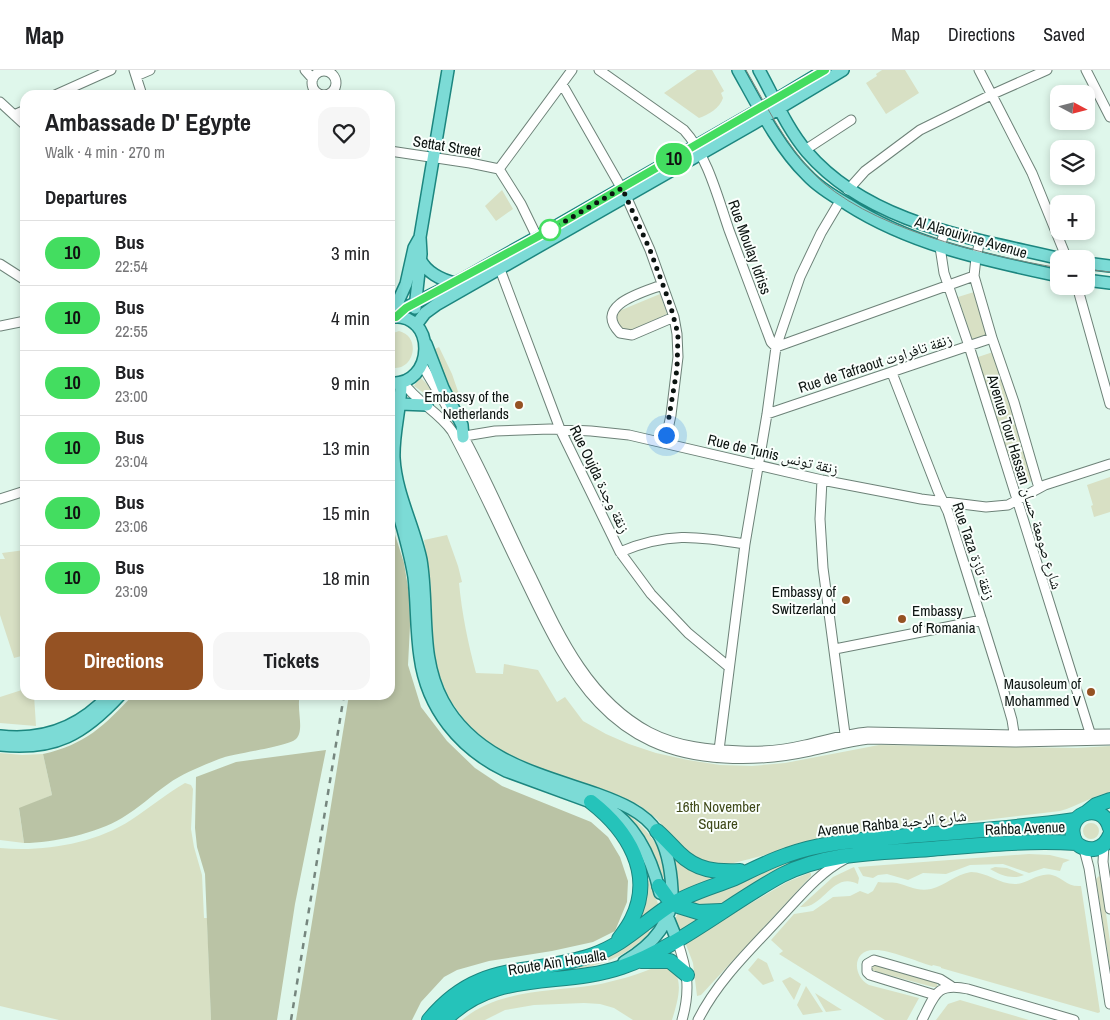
<!DOCTYPE html>
<meta charset="utf-8">
<style>
:root{--surface:#fff;--page:#f6f6f6;--text:#202124;--muted:#757577;--line:#e0e0e0;--accent:#955223}
body{margin:0;font-family:"Archivo Narrow","Noto Naskh Arabic",sans-serif;background:var(--page);color:var(--text);height:100vh;display:flex;flex-direction:column;font-size:19px;white-space:nowrap}
*{box-sizing:border-box;margin:0}
p{font-size:16px;color:var(--muted)}
.icon{flex:none;width:28px;height:28px;fill:none;stroke:currentColor;stroke-width:2;stroke-linecap:round;stroke-linejoin:round}
.map{position:relative;flex:1;overflow:hidden}
.side{position:absolute;left:20px;top:20px;width:375px;height:610px;display:flex;flex-direction:column;background:var(--surface);border-radius:15px;box-shadow:0 2px 8px #0003}
.side>*{flex:none}
.badge{padding:0 10px;border-radius:16px;font-size:18px;line-height:32px}
.needle{width:32px;rotate:97deg}
.controls{position:absolute;left:1050px;top:15px;display:grid;gap:10px}
.controls a{display:grid;place-items:center;width:45px;height:45px;border-radius:10px;background:var(--surface);box-shadow:0 2px 8px #0003;font-size:25px}
.you{position:absolute;width:25px;height:25px;margin:-12px;border:4px solid #fff;border-radius:50%;background:#1a73e8;box-shadow:0 0 0 8px #1a73e833}
.map>.badge{position:absolute;translate:-50% -50%;box-shadow:0 0 0 2px #fff}
h2{padding:0 25px;font-size:19px;line-height:45px}
.round{display:grid;place-items:center;flex:none;width:52px;height:52px;border-radius:15px;background:var(--page)}
.overview{display:flex;align-items:center;justify-content:space-between;height:85px;padding:0 25px}
h1{font-size:24px;font-weight:800;line-height:38px}
.primary-button{display:flex;gap:10px;margin-top:auto;padding:10px 25px}
.primary-button a{flex:1;height:58px;border-radius:15px;background:var(--accent);color:#fff;font-size:20px;font-weight:800;line-height:58px;text-align:center}
.primary-button a+a{background:var(--page);color:var(--text)}
ul{padding:0;list-style:none}
li{display:flex;align-items:center;gap:15px;height:65px;padding:0 25px;border-top:1px solid var(--line)}
li div{flex:1}
li b{display:block;font-size:19px}
li em{font-style:normal}
li .badge{min-width:55px;font-weight:700;text-align:center}
header{display:flex;align-items:center;gap:30px;box-sizing:border-box;height:70px;padding:0 25px;background:var(--surface);border-bottom:1px solid var(--line)}
header strong{font-size:24px}
nav{display:flex;gap:28px;margin-inline-start:auto;font-size:18px}
.map>svg:first-child{display:block}
.green{fill:#d8e0c4}
.forest{fill:#bac3a5}
.lines{fill:none;stroke-linecap:round;stroke-linejoin:round}
.minor-casing{stroke:#6d8278;stroke-width:11}
.major-casing{stroke:#1c867f;stroke-width:14}
.highway-casing{stroke:#1c867f;stroke-width:16}
.minor{stroke:#fff;stroke-width:9}
.major{stroke:#7cdbd6;stroke-width:11}
.highway{stroke:#25c3ba;stroke-width:14}
.tram{stroke:#76867e;stroke-width:1}
.rail{stroke:#76867e;stroke-width:2.5;stroke-dasharray:6 6;stroke-linecap:butt}
.line-casing{stroke:#fff;stroke-width:11}
.line{stroke:#43dd60;stroke-width:8}
.walk{stroke:#0c1411;stroke-width:5;stroke-dasharray:0 9}
.stop-dot{fill:#fff;stroke:#43dd60;stroke-width:2.5}
.poi-dot{fill:#955223;stroke:#fafffc;stroke-width:2}
.labels{text-anchor:middle;dominant-baseline:central;stroke-width:4;stroke-linejoin:round;paint-order:stroke}
.street-label{font-size:15px;fill:#0c1411;stroke:#fafffc}
.poi-label{font-size:15px;fill:#0c1411;stroke:#fafffc;text-anchor:end}
.park-label{font-size:15px;fill:#3e4818;stroke:#fafffc}
</style>
<header>
<strong>Map</strong>
<nav><a>Map</a><a>Directions</a><a>Saved</a></nav>
</header>
<div class="map">
<svg width="1110" height="950" viewBox="0 0 1110 950">
<rect width="100%" height="100%" fill="#dff7eb"/>
<path class="green" d="M697 0H712L724 21 721 23 723 28C720 38 708 45 699 48L664 23Z
M882 0H905L919 23 886 44 866 13 877 6 876 4Z
M502 120 513 139 496 151 485 136Z
M974 222 986 265 974 271 972 269 958 227Z
M660 224 667 244 628 262C619 259 616 254 615 246L619 241Z
M399 261C423 267 413 304 390 297V264Z
M439 277 452 304 462 333 454 335 433 280Z
M993 282 1035 410 1017 416 975 288Z
M420 307 427 314 442 336 414 316Z
M1110 407V442L1094 447 1091 436 1093 435 1087 415Z
M447 465 458 496 462 512 459 513C462 544 468 573 476 603L503 604 504 594 538 600 557 632 565 627 583 651 606 664 629 674 656 683 688 690 720 695 752 696 785 693 879 675 1077 678 1110 676V722C1092 726 1078 736 1060 741L960 753 883 758 843 765 726 795 704 794 680 777 657 749 639 735 619 726 548 701 505 683 483 669 465 651 450 630 440 607 436 594 433 568 430 508 424 470Z
M25 480V585L14 588 0 545V489H5L2 483Z
M25 619V625H34L36 656 0 653V627Z
M0 683 22 685 43 684 52 725 19 739 24 773 0 770Z
M185 713 191 715 193 719 191 759 194 777 202 805 204 848H207L211 950H59L0 936V778C43 782 94 774 131 750 149 738 166 724 185 713Z
M628 744C648 760 667 781 664 809L646 768 626 746Z
M1083 761a8 8 0 1 1 16 0a8 8 0 1 1-16 0Z
M1063 759V764L1019 765 855 779 719 834 705 837 687 834 763 800 799 787 851 777Z
M669 778C690 802 696 808 729 805L675 825Z
M1029 784 1050 785 1070 790 1063 793 1060 801 1044 798 1029 803 1003 794 970 795 946 804 923 803 908 810 887 804 878 805 873 808 863 806 858 797Z
M854 797 859 808 858 814C832 801 824 839 800 837L833 807Z
M995 797 1007 798 1024 805C1013 810 1000 805 990 799Z
M971 802C987 802 999 814 1015 814 1028 814 1038 802 1052 805 1064 808 1066 817 1081 816L1100 942 1098 943 941 898V897L933 895 932 896C916 891 890 880 875 880 852 879 852 906 869 915L919 928 907 950H885L779 884 783 881 771 870 794 844 813 841 833 827 850 826 860 821 868 824 873 821 878 812C884 813 891 812 897 813 909 816 918 822 931 819 946 815 956 804 971 802Z
M809 803H811V806L701 925 697 926 693 893 685 872 787 812Z
M1099 806 1101 808 1110 872V898L1096 809Z
M648 809 659 836 646 846 640 843 646 810Z
M679 840 705 847 677 865 674 852Z
M647 859 650 862C630 884 608 893 579 899V897C608 886 623 879 647 859Z
M758 888 767 893 774 911 763 915 748 900Z
M873 894 937 912V917H933L874 901 871 898Z
M658 896C689 897 678 930 672 950H633L614 938 600 934 584 933 534 935 505 940 485 950H462C498 919 550 922 595 915 616 911 637 905 658 896Z
M790 907 801 914 794 930 782 911Z
M806 916 808 919 823 942 803 945 797 935Z
M815 923 842 940 826 942Z
M960 930 1029 950H936L948 934Z"/>
<path class="forest" d="M390 449 404 493 411 536 408 595 421 637 447 671 475 698 502 716 591 752 608 767 620 787 628 811 627 832 615 861 593 872 552 881 489 891 457 900 444 907 421 932 412 950H296L349 625H390Z
M133 625H300C296 639 305 660 296 669 287 677 235 683 219 689 202 696 183 703 168 714 152 725 139 738 122 748 97 763 53 773 24 773L19 738 52 725 43 684C85 675 105 655 133 625Z
M326 680 295 834 277 950H211L205 804 197 777 195 758 196 707 236 692Z"/>
<g class="lines">
<defs>
<path id="minor" d="M134 0 142 25
M305 0 313 9
M599 0 684 60C707 85 718 128 729 160 743 198 757 235 771 272L776 277 974 206
M979 0 1032 103 1067 189
M1086 0 1110 47
M312 13a12 12 0 1 1 24 0a12 12 0 1 1-24 0Z
M136 6 150 0
M562 14 626 126 650 180 674 247 677 264 678 287 671 345 665 373
M55 25 111 0
M0 32 25 55
M14 45 25 40
M805 80 851 50
M390 81 470 93 499 99
M499 99 572 0
M499 99 521 134 539 171
M848 120 865 101 920 60 993 24 1047 0
M945 160 940 177 944 203 969 276 1092 669
M980 170 976 188 974 206 992 268 1014 332 1039 418
M0 194 25 210
M498 194 560 359 620 482 651 524 688 563 729 597
M662 215C644 222 592 235 620 263L632 265 674 247
M1077 216 1110 334
M0 256 25 251
M422 295 450 342
M892 303 938 421 948 442 1002 615 1012 650 1015 669
M403 312C416 332 438 341 452 361 479 411 502 463 527 514 571 606 610 682 724 688 753 690 782 687 810 681 830 677 849 671 869 669L1015 672 1110 670
M767 344 992 268
M461 362C487 409 508 460 532 508 560 567 589 630 649 662 678 677 710 680 741 681 763 682 784 680 805 675 827 670 846 664 868 662L1014 665 1110 664
M459 367 495 361 550 359 591 361 629 365 822 410 921 429 986 437 1008 435 1045 415 1110 394
M822 410 820 449 823 498 845 664
M0 429 25 421
M620 482C667 462 696 466 745 474
M835 579 982 550
M719 680 745 474 767 344 776 277 800 207 821 163 840 131
M1104 775 1103 792 1110 839
M1084 779 1089 798 1110 934
M677 870C687 899 691 919 682 950
M935 925 870 905 867 902V894L874 890 940 909 951 916
M698 950C717 912 748 882 777 851 798 829 818 803 845 789
M922 950C935 925 936 912 968 919L1074 950"/>
<path id="major" d="M738 0C757 34 779 78 807 105 818 117 833 126 847 134 911 175 985 190 1059 206
M759 0C774 27 786 57 807 82 869 154 973 168 1061 189
M420 189C426 202 441 210 455 213
M1086 193 1110 196
M1086 210 1110 213
M415 238 421 184 420 167 448 0
M390 247C438 241 435 317 390 313
M391 247 406 214 414 178 419 169
M396 247 405 238 461 210 537 167 760 39 825 0
M416 255 425 243 436 235 753 54 843 0
M426 274 443 318 462 355 463 367
M401 313C401 338 393 363 394 388 396 424 414 456 421 490 429 538 419 587 443 631 475 690 539 704 597 724 619 732 645 742 657 762 668 779 671 800 672 820 673 853 651 876 624 892
M400 334 427 335
M390 415C399 445 409 476 414 507 417 534 416 561 420 587 427 639 460 679 506 701L607 738C637 755 652 790 660 823
M0 666C43 671 80 657 109 625
M0 675C55 681 84 664 120 625
M666 843 677 870"/>
<path id="highway" d="M591 732C627 760 655 803 632 849 629 856 624 862 619 869
M1086 743 1096 735 1110 730
M1110 758C1102 728 1060 745 1076 773 1089 784 1104 780 1110 765
M657 761C665 768 672 776 679 783 697 801 716 802 740 801
M659 816 672 834 698 842 721 841
M641 891H670L687 905
M429 950C479 889 529 907 593 885 623 875 643 853 669 836 689 823 713 817 735 808 752 800 769 791 787 785 825 771 866 770 906 766 962 762 1019 758 1075 750
M445 950C495 898 561 918 622 897 677 878 730 833 782 805 827 782 880 783 930 779 979 775 1027 770 1076 773"/>
</defs>
<use href="#minor" class="minor-casing"/>
<use href="#major" class="major-casing"/>
<use href="#highway" class="highway-casing"/>
<use href="#minor" class="minor"/>
<use href="#major" class="major"/>
<use href="#highway" class="highway"/>
<path class="tram" d="M746 0C766 35 784 72 812 102 865 158 984 185 1059 198
M1086 199 1110 202"/>
<path class="rail" d="M291 950 344 625"/>
</g>
<g class="lines">
<defs>
<path id="line" d="M390 247H396L406 238 537 167 825 0"/>
</defs>
<use href="#line" class="line-casing"/>
<use href="#line" class="line"/>
<path class="walk" d="M550 160 622 118 650 180 670 234 678 264 677 299 666 365"/>
</g>
<circle class="stop-dot" cx="550" cy="160" r="10"/>
<g class="poi-dot">
<circle cx="519" cy="335" r="5"/>
<circle cx="846" cy="530" r="5"/>
<circle cx="902" cy="549" r="5"/>
<circle cx="1091" cy="622" r="5"/>
</g>
<g class="labels">
<g class="street-label">
<text transform="translate(447 76) rotate(9)">Settat Street</text>
<text transform="translate(971 167) rotate(16)">Al Alaouiyine Avenue</text>
<text transform="translate(750 177) rotate(70)">Rue Moulay Idriss</text>
<text transform="translate(875 293) rotate(-18)">Rue de Tafraout زنقة تافراوت</text>
<text transform="translate(773 384) rotate(13)">Rue de Tunis زنقة تونس</text>
<text transform="translate(600 409) rotate(64)">Rue Oujda زنقة وجدة</text>
<text transform="translate(1025 412) rotate(73)">Avenue Tour Hassan شارع صومعة حسان</text>
<text transform="translate(974 481) rotate(71)">Rue Taza زنقة تازة</text>
<text transform="translate(892 753) rotate(-6)">Avenue Rahba شارع الرحبة</text>
<text transform="translate(1025 758) rotate(-2)">Rahba Avenue</text>
<text transform="translate(557 892) rotate(-9)">Route Aïn Houalla</text>
</g>
<g class="poi-label">
<text x="509" y="326">Embassy of the<tspan x="509" dy="17">Netherlands</tspan></text>
<text x="836" y="521">Embassy of<tspan x="836" dy="17">Switzerland</tspan></text>
<text x="912" y="540" text-anchor="start">Embassy<tspan x="912" dy="17">of Romania</tspan></text>
<text x="1081" y="613">Mausoleum of<tspan x="1081" dy="17">Mohammed V</tspan></text>
</g>
<g class="park-label">
<text x="718" y="736">16th November<tspan x="718" dy="17">Square</tspan></text>
</g>
</g>
</svg>
<div class="controls">
<a><svg class="needle" viewBox="-14 -14 28 28"><path d="M0-13l5 13h-10z" fill="#e53935"/><path d="M0 13l5-13h-10z" fill="#757577"/></svg></a>
<a><svg class="icon" aria-label="layers" viewBox="0 0 24 24"><path d="M12 4l9 5-9 5-9-5zM3 14l9 5 9-5"/></svg></a>
<a>+</a>
<a>−</a>
</div>
<div class="you" style="left:666px;top:365px"></div>
<b class="badge" style="left:674px;top:89px;background:#43dd60;color:#111">10</b>
<section class="side">
<div class="overview"><div><h1>Ambassade D' Egypte</h1><p>Walk · 4 min · 270 m</p></div><a class="round"><svg class="icon" aria-label="heart" viewBox="0 0 24 24"><path d="M12 20l-8-8c-3-5 5-10 8-4 3-6 11-1 8 4z"/></svg></a></div>
<h2>Departures</h2>
<ul>
<li><span class="badge" style="background:#43dd60;color:#111">10</span><div><b>Bus</b><p>22:54</p></div><em>3 min</em></li>
<li><span class="badge" style="background:#43dd60;color:#111">10</span><div><b>Bus</b><p>22:55</p></div><em>4 min</em></li>
<li><span class="badge" style="background:#43dd60;color:#111">10</span><div><b>Bus</b><p>23:00</p></div><em>9 min</em></li>
<li><span class="badge" style="background:#43dd60;color:#111">10</span><div><b>Bus</b><p>23:04</p></div><em>13 min</em></li>
<li><span class="badge" style="background:#43dd60;color:#111">10</span><div><b>Bus</b><p>23:06</p></div><em>15 min</em></li>
<li><span class="badge" style="background:#43dd60;color:#111">10</span><div><b>Bus</b><p>23:09</p></div><em>18 min</em></li>
</ul>
<div class="primary-button"><a>Directions</a><a>Tickets</a></div>
</section>
</div>
